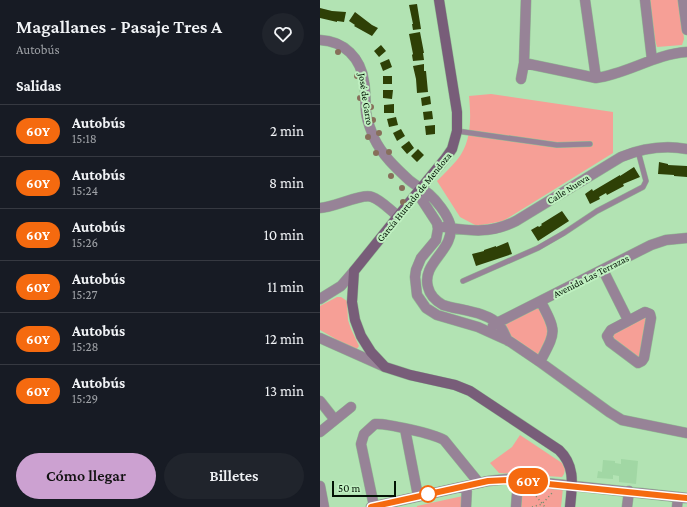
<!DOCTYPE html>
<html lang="es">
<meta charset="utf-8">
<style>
:root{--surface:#171b24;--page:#20242c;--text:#f1f3f6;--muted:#9ea1a6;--line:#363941;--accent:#cca1d1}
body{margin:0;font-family:"Crimson Pro",serif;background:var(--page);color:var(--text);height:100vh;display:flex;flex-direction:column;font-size:15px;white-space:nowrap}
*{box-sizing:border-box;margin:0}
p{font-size:13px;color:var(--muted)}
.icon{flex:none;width:22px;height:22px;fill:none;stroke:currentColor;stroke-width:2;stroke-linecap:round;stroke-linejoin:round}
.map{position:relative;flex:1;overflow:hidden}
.side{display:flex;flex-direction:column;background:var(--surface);width:320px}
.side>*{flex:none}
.badge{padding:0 8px;border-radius:13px;font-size:14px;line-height:26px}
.scale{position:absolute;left:12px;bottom:10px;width:64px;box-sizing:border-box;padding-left:4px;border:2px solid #031304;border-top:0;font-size:11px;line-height:14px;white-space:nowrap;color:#031304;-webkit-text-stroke:3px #bff0c0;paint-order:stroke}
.map>.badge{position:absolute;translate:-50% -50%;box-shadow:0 0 0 2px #fff}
h2{padding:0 16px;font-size:15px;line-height:36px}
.round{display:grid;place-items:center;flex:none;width:42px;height:42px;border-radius:21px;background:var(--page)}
.overview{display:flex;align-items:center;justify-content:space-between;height:68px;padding:0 16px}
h1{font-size:19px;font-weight:600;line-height:30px}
.primary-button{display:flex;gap:8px;margin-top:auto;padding:8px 16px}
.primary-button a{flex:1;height:46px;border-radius:24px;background:var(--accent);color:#111;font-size:16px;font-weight:600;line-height:46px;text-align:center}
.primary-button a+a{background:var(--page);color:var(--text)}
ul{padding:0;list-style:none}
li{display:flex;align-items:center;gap:12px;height:52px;padding:0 16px;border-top:1px solid var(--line)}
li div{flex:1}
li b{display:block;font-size:15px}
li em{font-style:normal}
li .badge{min-width:44px;font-weight:700;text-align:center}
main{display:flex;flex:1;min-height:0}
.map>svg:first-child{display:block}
.built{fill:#a1d7a4}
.green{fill:#f69f96}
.building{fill:#2e4006}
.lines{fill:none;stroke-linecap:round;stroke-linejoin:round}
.lane-casing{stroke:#92be94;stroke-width:6}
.street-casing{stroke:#92be94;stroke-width:11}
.secondary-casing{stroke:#92be94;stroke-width:11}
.path{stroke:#6c906d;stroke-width:1.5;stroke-dasharray:1 3;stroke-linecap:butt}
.lane{stroke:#978397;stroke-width:5}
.street{stroke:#978397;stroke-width:10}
.secondary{stroke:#785d79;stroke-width:10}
.tree{fill:#876f5a}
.line-casing{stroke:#fff;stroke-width:9}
.line{stroke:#f56a0f;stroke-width:6}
.stop-dot{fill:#fff;stroke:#f56a0f;stroke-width:2}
.labels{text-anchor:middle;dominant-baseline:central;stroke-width:4;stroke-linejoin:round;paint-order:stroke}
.street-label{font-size:10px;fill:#031304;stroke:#bff0c0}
</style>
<main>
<section class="side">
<div class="overview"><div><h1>Magallanes - Pasaje Tres A</h1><p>Autobús</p></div><a class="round"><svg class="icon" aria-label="heart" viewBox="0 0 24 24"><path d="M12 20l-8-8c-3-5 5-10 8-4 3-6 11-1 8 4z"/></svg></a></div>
<h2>Salidas</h2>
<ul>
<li><span class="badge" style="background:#f56a0f;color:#fff">60Y</span><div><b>Autobús</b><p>15:18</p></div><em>2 min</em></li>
<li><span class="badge" style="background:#f56a0f;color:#fff">60Y</span><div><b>Autobús</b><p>15:24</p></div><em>8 min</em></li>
<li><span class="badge" style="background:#f56a0f;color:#fff">60Y</span><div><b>Autobús</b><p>15:26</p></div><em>10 min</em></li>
<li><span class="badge" style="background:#f56a0f;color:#fff">60Y</span><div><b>Autobús</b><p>15:27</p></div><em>11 min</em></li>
<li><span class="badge" style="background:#f56a0f;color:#fff">60Y</span><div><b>Autobús</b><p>15:28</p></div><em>12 min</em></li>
<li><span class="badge" style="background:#f56a0f;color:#fff">60Y</span><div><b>Autobús</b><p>15:29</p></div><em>13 min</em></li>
</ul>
<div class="primary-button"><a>Cómo llegar</a><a>Billetes</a></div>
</section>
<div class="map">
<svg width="367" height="507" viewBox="0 0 367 507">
<rect width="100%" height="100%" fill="#b2e3b3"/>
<path class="built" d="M301 459 318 461 316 484 299 482V476L293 475V479L277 478 278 471 282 472 283 460 295 461V463L301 464Z"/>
<path class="green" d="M330 0H360L364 39 362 45 337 47 335 40Z
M171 94 293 112V153L183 221 157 226 140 217 117 181C124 174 131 167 137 160 152 142 151 117 149 96Z
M17 297H21L27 301 28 320 31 329 39 346 36 350 20 344 14 338 0 330V306Z
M218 307 232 332 218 355 187 333 185 327 187 323Z
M327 314 320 360 289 336Z
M200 435 242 463 245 469 244 474 242 477 179 473 170 463 192 447Z
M202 485 243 488 241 507H200Z
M143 496 142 507H97V506Z"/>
<path class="building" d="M97 4 101 29 93 30 92 24H93L89 5Z
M0 8 12 11 26 12 24 22 17 21V22L0 18Z
M35 12 52 25 58 28 52 36 34 26 35 25 29 21Z
M100 32 104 53H103L104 60 93 61 92 55 93 54 89 34Z
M61 45 66 51 59 57 54 51Z
M69 59 72 67 63 71 60 63Z
M104 64V71H106L108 92 97 93 96 79 93 66Z
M63 76H72V84H63Z
M63 90H73L72 99 63 98Z
M110 96 111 104 102 106 101 98Z
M74 104V113H64V105Z
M112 111 113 119 104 120 103 112Z
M76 117 78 125 69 127 67 119Z
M115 125V134L106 135 105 126Z
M81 129 85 136 77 141 73 133Z
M89 141 94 148 87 154 81 147Z
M98 149 104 155 97 162 91 156Z
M339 162 348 164V165L367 166V177L354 176V175L338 174Z
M314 167 320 177 303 184 304 186 287 195 286 193 279 197 280 199 270 204 265 194 272 189 273 191 300 175V176Z
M242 211 249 221 218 241 211 230 218 226 219 227 222 225 221 224Z
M188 242 192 254 156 266 152 254 164 251V250L176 246V247Z"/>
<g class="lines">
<defs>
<path id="lane" d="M137 131 237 145 270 144
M143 281 218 248 244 233 277 211 323 187 326 181 318 151"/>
<path id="street" d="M265 0 276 78
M325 0 332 60
M363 0 367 30
M0 40C24 41 41 58 44 82 46 92 45 102 46 112 47 122 51 130 54 138 62 155 76 168 89 180 96 186 103 189 109 194 117 201 127 214 130 224 136 250 101 262 108 287 110 296 116 301 123 305 138 310 169 312 179 325 183 329 185 336 188 341
M204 63 276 78C307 74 335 54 367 52
M201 79 204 63 206 0
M100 189 102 200 117 223 118 229 116 240 101 258 96 270 95 277 97 295 106 308 117 315 158 327 189 341 220 362 289 412 302 420 367 433
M0 208C13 208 42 193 52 197 61 200 70 210 78 216
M124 227C151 231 170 234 196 221L301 157C323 148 344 145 367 149
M283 270 308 320
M0 299 21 286 34 271
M325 312 330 314 331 318 324 358 322 361 318 363 290 342 287 336 291 330Z
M173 325 331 245 346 240 367 238
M0 338 65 367
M220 362C236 331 237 333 221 302
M0 401 15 420
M85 429 98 496
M0 432 31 407
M0 486 4 507
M54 506 41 444 44 434 55 424C66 423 114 434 124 440L159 483
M51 507 168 481 188 479 367 498
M146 507 147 486
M196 507 198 480
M307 507 309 491
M357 507 358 497"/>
<path id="secondary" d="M119 0 137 112V131L132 149 125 159 88 204 34 271 32 302 35 320 41 336 51 352 65 367 90 375 135 385 150 391 239 450C256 466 252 486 250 507"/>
</defs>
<use href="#lane" class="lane-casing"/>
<use href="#street" class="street-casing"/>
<use href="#secondary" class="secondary-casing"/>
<path class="path" d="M211 490 225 507
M212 507 222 504 232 493"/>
<use href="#lane" class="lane"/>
<use href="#street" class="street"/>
<use href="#secondary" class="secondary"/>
</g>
<g class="tree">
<circle cx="18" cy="52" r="3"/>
<circle cx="37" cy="76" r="3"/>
<circle cx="40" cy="98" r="3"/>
<circle cx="51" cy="107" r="3"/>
<circle cx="53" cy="120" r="3"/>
<circle cx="59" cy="133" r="3"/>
<circle cx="48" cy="137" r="3"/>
<circle cx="69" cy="152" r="3"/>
<circle cx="56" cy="153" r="3"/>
<circle cx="71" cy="176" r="3"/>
<circle cx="82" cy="188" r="3"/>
<circle cx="83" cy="202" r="3"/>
</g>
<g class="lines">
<defs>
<path id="line" d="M51 507 168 481 188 480 367 498"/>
</defs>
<use href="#line" class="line-casing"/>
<use href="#line" class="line"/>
</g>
<circle class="stop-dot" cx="108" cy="494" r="8"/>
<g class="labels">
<g class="street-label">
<text transform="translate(46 99) rotate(81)">José de Garro</text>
<text transform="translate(248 189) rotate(-32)">Calle Nueva</text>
<text transform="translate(94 197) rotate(-51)">García Hurtado de Mendoza</text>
<text transform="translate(271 276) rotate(-27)">Avenida Las Terrazas</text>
</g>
</g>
</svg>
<div class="scale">50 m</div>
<b class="badge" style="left:208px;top:481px;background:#f56a0f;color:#fff">60Y</b>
</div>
</main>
